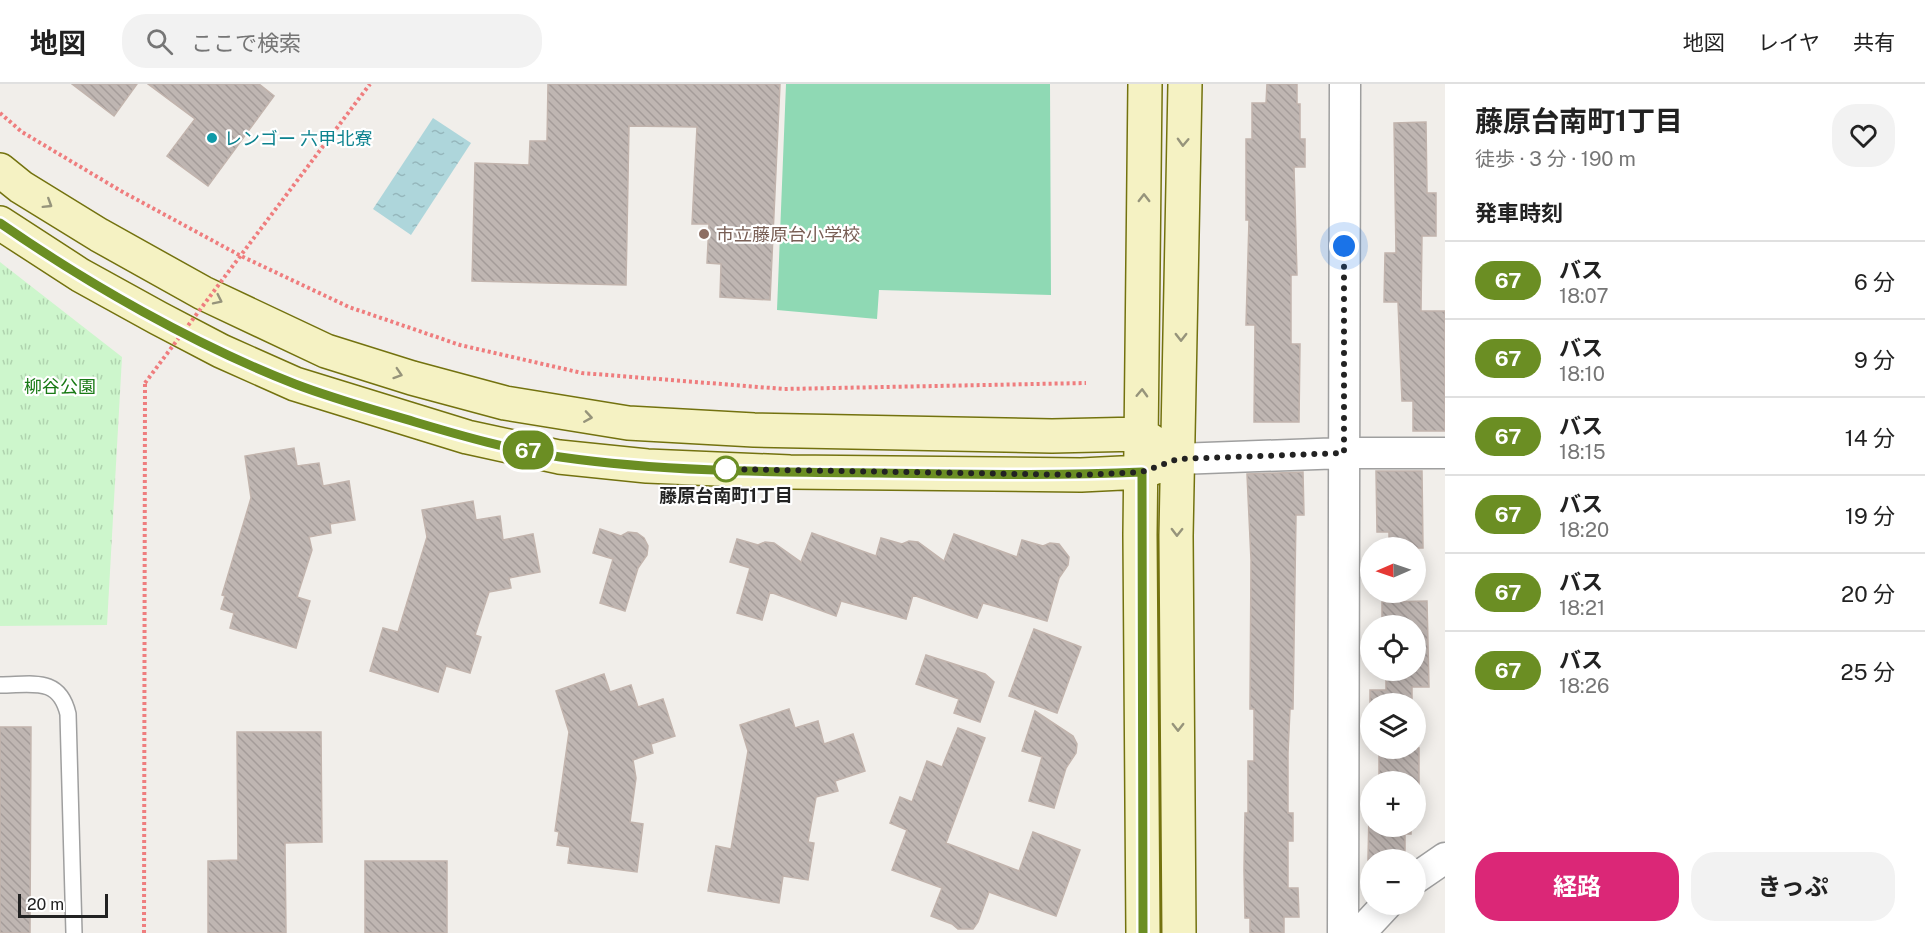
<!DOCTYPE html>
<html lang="ja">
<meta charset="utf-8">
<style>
:root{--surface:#fff;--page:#f2f2f2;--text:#222;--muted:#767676;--line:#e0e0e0;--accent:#db2777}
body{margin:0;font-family:"Public Sans","Noto Sans JP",sans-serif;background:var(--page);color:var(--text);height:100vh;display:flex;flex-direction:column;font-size:22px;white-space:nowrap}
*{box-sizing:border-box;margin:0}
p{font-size:20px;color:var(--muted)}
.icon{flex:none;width:33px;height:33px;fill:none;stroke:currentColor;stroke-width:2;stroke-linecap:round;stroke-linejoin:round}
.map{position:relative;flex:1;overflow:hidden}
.sheet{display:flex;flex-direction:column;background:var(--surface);width:480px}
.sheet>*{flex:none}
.badge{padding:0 12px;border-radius:20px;font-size:21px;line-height:39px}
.needle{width:39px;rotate:268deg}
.tools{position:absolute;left:1360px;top:453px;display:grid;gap:12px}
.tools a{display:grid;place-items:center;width:66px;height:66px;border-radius:50%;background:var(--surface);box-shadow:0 3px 15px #0003;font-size:30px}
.scale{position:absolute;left:18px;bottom:15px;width:90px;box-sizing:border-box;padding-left:6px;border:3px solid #222;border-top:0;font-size:16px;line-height:21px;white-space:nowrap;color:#222;-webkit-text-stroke:4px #fff;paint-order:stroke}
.you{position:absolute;width:30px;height:30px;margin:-15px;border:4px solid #fff;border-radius:50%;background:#1a73e8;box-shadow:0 0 0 9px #1a73e833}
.map>.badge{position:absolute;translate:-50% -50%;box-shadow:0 0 0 3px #fff}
h2{padding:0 30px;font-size:22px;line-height:54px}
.round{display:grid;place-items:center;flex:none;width:63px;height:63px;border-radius:24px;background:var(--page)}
.head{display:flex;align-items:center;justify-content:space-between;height:102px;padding:0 30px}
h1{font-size:28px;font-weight:700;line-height:45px}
.action{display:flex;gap:12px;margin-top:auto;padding:12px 30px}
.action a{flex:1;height:69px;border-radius:24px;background:var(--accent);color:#fff;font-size:24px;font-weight:700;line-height:69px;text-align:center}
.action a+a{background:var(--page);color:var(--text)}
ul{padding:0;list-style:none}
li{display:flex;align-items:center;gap:18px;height:78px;padding:0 30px;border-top:2px solid var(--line)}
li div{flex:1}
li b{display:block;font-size:22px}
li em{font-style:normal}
li .badge{min-width:66px;font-weight:700;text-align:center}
header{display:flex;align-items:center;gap:36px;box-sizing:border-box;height:84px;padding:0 30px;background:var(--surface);border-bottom:2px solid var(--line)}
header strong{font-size:28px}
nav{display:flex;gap:33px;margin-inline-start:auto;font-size:21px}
.search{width:420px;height:54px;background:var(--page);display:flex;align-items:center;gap:15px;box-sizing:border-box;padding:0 21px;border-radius:24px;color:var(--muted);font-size:22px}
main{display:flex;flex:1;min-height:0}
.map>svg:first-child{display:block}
.park{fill:url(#park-tufts)}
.pitch{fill:#8fd9b4}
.water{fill:url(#water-ripples)}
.building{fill:url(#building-back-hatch);stroke:#c2b4ad;stroke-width:1.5}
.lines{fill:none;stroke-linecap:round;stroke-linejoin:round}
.lane-casing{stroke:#9f9f9f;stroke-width:18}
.street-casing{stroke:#9f9f9f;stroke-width:33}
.secondary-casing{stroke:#73720f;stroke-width:36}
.path{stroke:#ef7d7e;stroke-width:4;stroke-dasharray:3 3;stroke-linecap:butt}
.lane{stroke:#fff;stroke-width:15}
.street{stroke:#fff;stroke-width:30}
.secondary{stroke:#f5f2c3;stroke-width:33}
.path-bridge{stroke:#ef7d7e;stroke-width:4;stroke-dasharray:3 3;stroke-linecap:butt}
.oneway{stroke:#96947b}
.line-casing{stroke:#fff;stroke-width:14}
.line{stroke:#6b8e23;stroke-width:9}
.walk{stroke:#222;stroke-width:6;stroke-dasharray:0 10.8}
.culture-dot{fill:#0f9aa8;stroke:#fff;stroke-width:2}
.education-dot{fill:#8d6e63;stroke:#fff;stroke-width:2}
.stop-dot{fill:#fff;stroke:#6b8e23;stroke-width:3}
.labels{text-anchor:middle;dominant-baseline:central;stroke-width:4.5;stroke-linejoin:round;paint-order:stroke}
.culture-label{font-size:18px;fill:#0d838f;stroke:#fff;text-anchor:start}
.education-label{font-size:18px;fill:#785e54;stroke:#fff;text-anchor:start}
.park-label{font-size:18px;fill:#197a15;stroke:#fff}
.stop-label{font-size:18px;font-weight:bold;fill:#222;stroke:#fff}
</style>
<header>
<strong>地図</strong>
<div class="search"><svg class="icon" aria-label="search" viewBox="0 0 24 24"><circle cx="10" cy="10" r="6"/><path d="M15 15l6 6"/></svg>ここで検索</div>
<nav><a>地図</a><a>レイヤ</a><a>共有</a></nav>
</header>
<main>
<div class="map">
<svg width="1445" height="849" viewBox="0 0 1445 849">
<defs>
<pattern id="park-tufts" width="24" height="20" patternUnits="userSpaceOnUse" patternTransform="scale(1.5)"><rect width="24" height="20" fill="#cdf6cc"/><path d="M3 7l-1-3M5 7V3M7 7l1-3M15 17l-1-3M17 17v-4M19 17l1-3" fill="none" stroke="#b0d3af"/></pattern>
<pattern id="water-ripples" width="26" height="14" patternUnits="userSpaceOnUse" patternTransform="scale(1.5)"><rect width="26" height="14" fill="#aed6db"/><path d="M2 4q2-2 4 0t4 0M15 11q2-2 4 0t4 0" fill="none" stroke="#95b7bc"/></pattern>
<pattern id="building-back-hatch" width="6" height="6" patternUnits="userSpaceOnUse" patternTransform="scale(1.5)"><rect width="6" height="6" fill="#bfb6b2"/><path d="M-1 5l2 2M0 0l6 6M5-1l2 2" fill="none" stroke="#a49c99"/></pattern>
</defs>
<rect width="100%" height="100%" fill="#f1eeea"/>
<path class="park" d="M0 178 122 273 107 541 0 542Z"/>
<path class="pitch" d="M786 0H1050L1051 211 879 206 877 235 777 226Z"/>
<path class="water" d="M433 34 471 59 411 151 373 125Z"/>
<path class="building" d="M72 0H137L114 32Z
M148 0H259L274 12 208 102 167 72 195 35Z
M548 0H780L770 216 720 213 721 180 707 179 709 140H692L697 43 629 42 626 201 472 197 475 79 529 81 530 57H547Z
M1267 0H1297V20H1300V55H1305V83H1294L1297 191H1291V260H1300L1299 338H1254L1255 241H1246L1249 136H1246V55H1252V19H1266Z
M1426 38 1427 109H1436V152H1422L1421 227H1445V347H1413V317H1402L1398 218H1384L1385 169H1396L1394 39Z
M294 364 297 382 319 379 323 402 349 397 355 436 330 440 331 449 309 453 312 466 297 513 310 517 296 564 230 544 234 529 221 525 225 512 222 511 251 414 245 372Z
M1376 387H1422L1423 464H1389V448H1377Z
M1303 388 1304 431H1296L1293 625H1290L1288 669V729H1293V757H1288V804H1298L1299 833H1284V849H1250V834H1245L1244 786 1245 729H1248V677H1254V625H1250L1251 476 1247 390Z
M473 417 476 436 500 432 503 456 533 450 540 488 509 494 511 504 489 508 475 551 481 553 470 589 446 582 438 608 370 587 383 544 398 548 427 453 422 426Z
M600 445 621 452 628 448 637 449 644 454 648 462 647 471 638 484 625 527 600 519 613 475 593 469Z
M812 449 876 472 881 454 902 460 909 457 918 458 944 477 954 450 1017 473 1022 456 1043 462 1050 459 1059 460 1069 473 1068 481 1059 494 1047 537 983 519 977 534 913 511 906 535 841 517 836 532 770 508 762 536 737 529 750 484 730 478 737 455 758 461 765 458 774 459 801 478Z
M1427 517 1429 603H1412V620H1371L1370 638V606H1386V586H1416V542H1382V518Z
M1034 545 1081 563 1057 629 1009 612Z
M926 571 985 590 994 598 980 638 954 629 959 615 916 600Z
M604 590 610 608 631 601 638 623 663 615 675 652 651 660 653 669 633 676 636 694 630 738 643 740 637 788 568 779 570 763 557 761 559 748 555 747 569 648 556 607Z
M789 625 795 644 818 637 824 660 853 650 865 687 835 697 838 707 816 713 808 758 814 759 808 796 783 792 779 819 708 807 716 762 731 765 748 667 740 641Z
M1035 627 1073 652 1077 660 1076 669 1066 684 1054 724 1029 717 1042 673 1022 667Z
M0 643H31L30 849H0Z
M958 644 985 654 946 759 1019 787 1033 748 1080 766 1056 832 989 808 978 838 973 845H958L952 840 931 832 942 804 892 786 907 746 890 739 900 713 912 718 927 677 942 683Z
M237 648H321L322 758 285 759 286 849H208V777L238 776Z
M1379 664H1419V712H1416V698H1379Z
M1369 729H1371V742H1411V750H1405V776H1368Z
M365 777H447V849H365Z"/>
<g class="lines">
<defs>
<path id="lane" d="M0 601C32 601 59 592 68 630L74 849"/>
<path id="street" d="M1178 375 1344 369H1445
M1416 794 1445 774
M1343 849 1345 0
M1360 849 1387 820"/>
<path id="secondary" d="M0 86 21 103 99 151 203 209 326 267 412 294 505 319 628 339 754 346 1052 352 1141 350 1178 375
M0 139 80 191 158 234 221 267 295 300 467 353 559 373 647 382 790 388 1081 391 1142 388 1178 375
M1143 849 1140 451 1145 0
M1179 849 1176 452 1185 0"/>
</defs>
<use href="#lane" class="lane-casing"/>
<use href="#street" class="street-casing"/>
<use href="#secondary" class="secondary-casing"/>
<path class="path" d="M0 29 22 48 121 107 241 172 349 223 460 261 582 289 784 305 1086 299
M235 179 370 0
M144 849 145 299"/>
<use href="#lane" class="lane"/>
<use href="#street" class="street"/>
<use href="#secondary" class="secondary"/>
<path class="path-bridge" d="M145 299 235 179"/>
</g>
<defs><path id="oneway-chevron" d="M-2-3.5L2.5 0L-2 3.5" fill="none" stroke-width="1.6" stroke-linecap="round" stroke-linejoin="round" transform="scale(1.5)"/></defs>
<g class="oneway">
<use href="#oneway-chevron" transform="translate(1183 58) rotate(92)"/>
<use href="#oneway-chevron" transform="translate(1144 114) rotate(-90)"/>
<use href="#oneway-chevron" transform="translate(48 120) rotate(32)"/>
<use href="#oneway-chevron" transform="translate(218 216) rotate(26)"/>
<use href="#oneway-chevron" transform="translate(1181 253) rotate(90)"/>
<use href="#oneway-chevron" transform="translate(398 290) rotate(18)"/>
<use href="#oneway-chevron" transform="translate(1142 309) rotate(-88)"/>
<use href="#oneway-chevron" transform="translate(588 333) rotate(9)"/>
<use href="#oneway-chevron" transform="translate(1177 448) rotate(91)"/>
<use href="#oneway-chevron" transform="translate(1178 643) rotate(90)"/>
</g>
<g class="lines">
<defs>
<path id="line" d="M0 139C88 200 195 261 295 300 334 315 375 326 415 338 462 352 511 366 560 373 665 388 772 388 878 389 966 390 1054 392 1142 388L1143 849"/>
</defs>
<use href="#line" class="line-casing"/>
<use href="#line" class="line"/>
<path class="walk" d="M726 385H719L1081 391 1142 388 1178 375 1344 369V162"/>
</g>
<circle class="culture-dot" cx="212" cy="54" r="6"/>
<circle class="education-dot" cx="704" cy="150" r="6"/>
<circle class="stop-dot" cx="726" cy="385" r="12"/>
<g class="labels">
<g class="culture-label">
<text x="224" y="54">レンゴー 六甲北寮</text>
</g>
<g class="education-label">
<text x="716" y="150">市立藤原台小学校</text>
</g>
<g class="park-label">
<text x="60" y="302">柳谷公園</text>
</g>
<g class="stop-label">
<text x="726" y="411">藤原台南町1丁目</text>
</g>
</g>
</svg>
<div class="tools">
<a><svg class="needle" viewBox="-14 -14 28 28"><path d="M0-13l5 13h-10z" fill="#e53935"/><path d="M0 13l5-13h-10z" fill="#767676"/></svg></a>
<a><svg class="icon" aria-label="locate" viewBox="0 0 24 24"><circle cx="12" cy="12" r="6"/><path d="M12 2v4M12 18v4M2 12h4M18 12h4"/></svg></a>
<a><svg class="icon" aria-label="layers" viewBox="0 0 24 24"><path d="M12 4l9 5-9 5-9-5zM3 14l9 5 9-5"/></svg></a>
<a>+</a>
<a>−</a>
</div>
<div class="scale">20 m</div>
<div class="you" style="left:1344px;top:162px"></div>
<b class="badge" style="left:528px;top:366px;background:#6b8e23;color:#fff">67</b>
</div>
<section class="sheet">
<div class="head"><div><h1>藤原台南町1丁目</h1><p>徒歩 · 3 分 · 190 m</p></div><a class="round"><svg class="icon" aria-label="heart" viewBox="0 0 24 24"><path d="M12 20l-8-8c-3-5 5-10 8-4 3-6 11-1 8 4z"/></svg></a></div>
<h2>発車時刻</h2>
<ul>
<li><span class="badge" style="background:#6b8e23;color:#fff">67</span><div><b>バス</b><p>18:07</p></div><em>6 分</em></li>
<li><span class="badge" style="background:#6b8e23;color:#fff">67</span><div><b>バス</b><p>18:10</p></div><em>9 分</em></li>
<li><span class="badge" style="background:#6b8e23;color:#fff">67</span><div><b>バス</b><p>18:15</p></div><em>14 分</em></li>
<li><span class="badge" style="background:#6b8e23;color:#fff">67</span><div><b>バス</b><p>18:20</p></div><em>19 分</em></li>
<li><span class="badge" style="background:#6b8e23;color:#fff">67</span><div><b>バス</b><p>18:21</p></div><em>20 分</em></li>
<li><span class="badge" style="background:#6b8e23;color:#fff">67</span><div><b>バス</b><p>18:26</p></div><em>25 分</em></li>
</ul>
<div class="action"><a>経路</a><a>きっぷ</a></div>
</section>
</main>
